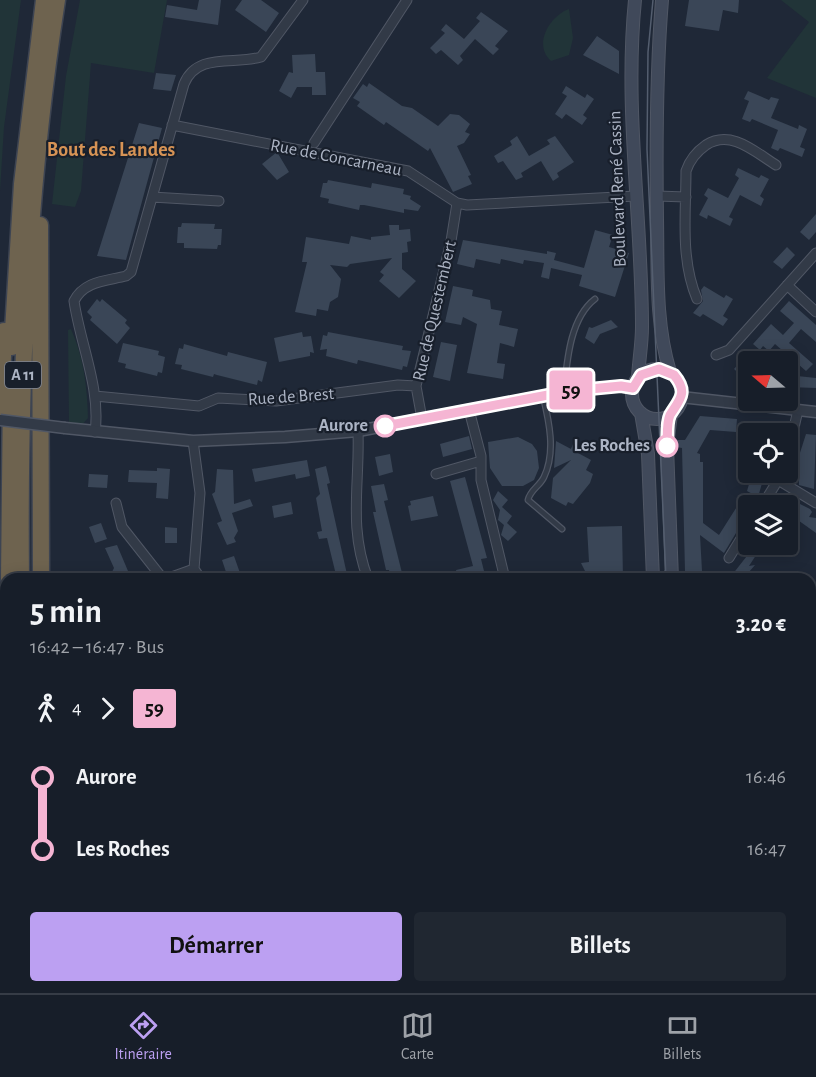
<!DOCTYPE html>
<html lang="fr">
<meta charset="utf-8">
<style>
:root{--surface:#171e29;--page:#202731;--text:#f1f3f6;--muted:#9ea2a8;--line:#363c46;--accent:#bca0f2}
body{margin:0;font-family:"Alegreya Sans",sans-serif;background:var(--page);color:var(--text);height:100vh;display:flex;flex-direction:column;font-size:22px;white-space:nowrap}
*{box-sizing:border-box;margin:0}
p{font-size:20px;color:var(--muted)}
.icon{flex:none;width:33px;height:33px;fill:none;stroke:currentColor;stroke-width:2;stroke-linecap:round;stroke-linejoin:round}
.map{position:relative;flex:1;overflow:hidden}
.details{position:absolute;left:0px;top:573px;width:816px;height:420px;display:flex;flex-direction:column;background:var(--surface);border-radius:18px 18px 0 0;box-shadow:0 3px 15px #0003,0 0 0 2px var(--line)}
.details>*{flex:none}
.badge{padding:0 12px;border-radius:4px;font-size:21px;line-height:39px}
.needle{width:39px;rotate:289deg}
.fabs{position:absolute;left:738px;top:351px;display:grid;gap:12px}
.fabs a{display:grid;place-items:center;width:60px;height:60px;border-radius:6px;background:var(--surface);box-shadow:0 3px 15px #0003,0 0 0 2px var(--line);font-size:30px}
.map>.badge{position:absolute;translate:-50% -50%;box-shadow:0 0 0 3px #fff}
.legs{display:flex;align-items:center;gap:9px;height:66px;padding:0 30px;font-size:20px}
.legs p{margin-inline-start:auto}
.overview{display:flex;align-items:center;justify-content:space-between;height:102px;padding:0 30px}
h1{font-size:33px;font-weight:600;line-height:45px}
.action{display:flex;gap:12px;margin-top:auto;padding:12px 30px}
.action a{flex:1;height:69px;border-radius:6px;background:var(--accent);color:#111;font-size:24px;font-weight:600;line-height:69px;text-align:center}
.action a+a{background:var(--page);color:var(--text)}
ul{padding:0 30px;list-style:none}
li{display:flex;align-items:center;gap:21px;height:72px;font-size:22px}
li i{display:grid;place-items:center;width:9px;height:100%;margin:0 8px;background:currentColor}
li i::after{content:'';width:15px;height:15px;margin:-8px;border:4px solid;border-radius:50%;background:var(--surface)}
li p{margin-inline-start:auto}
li:first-child i{background:linear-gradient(#0000 50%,currentColor 0)}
li:last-child i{background:linear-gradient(currentColor 50%,#0000 0)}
.tabs{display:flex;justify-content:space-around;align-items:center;height:84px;border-top:2px solid var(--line);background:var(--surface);font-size:16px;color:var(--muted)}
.tabs a{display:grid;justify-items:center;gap:3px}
.tabs .on{color:var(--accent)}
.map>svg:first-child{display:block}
.green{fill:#213438}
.building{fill:#3a4657}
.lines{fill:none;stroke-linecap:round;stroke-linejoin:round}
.service-casing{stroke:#505765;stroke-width:7}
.minor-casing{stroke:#505765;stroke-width:11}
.tertiary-casing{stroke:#505765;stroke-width:13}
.secondary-casing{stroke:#505765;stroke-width:14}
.primary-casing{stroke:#3c4351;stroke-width:16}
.trunk-casing{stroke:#3d4452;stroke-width:17}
.motorway-casing{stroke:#3d4452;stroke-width:19}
.service{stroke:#323a47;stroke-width:4.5}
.minor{stroke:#323a47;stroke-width:9}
.tertiary{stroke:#323a47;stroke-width:10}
.secondary{stroke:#40495a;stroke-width:12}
.primary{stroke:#505968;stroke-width:14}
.trunk{stroke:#5f5e5c;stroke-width:15}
.motorway{stroke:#6e634f;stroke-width:16}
.tram{stroke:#545e6f;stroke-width:1.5}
.tertiary-bridge-casing{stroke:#505765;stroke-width:13;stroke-linecap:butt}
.tertiary-bridge{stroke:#323a47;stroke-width:10}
.line-1-casing{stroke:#fff;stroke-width:14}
.line-1{stroke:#f5b5d3;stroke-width:9}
.stop-1-dot{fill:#fff;stroke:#f5b5d3;stroke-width:3}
.labels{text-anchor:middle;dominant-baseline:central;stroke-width:4.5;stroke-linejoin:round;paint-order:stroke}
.shield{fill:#181f2b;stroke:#808796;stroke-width:1.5}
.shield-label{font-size:16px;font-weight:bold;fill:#acb4c4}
.street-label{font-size:18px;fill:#acb4c4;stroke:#181f2b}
.stop-label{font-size:18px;font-weight:bold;fill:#acb4c4;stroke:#181f2b;text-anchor:end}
.neighbourhood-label{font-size:20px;font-weight:bold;fill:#d69355;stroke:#181f2b}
</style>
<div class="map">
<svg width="816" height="993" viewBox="0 0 816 993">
<rect width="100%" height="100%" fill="#1f2837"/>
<path class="green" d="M0 0H21L4 127 0 191Z
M80 0H167L154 73 91 63 81 191 75 207 52 204 66 76Z
M781 0H816V98L767 78 809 22Z
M569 9 573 38 569 55 551 61C532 44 551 15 569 9Z
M71 329C84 358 87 387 88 418L81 426 69 424 68 330Z"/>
<path class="building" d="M199 0H221L218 25 165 17 167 5 197 10Z
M242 0H261L279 13 266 32 235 10Z
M689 0H739L738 13 723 10 719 31 685 26Z
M481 12 508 31 495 46 499 49 493 55 475 39 460 56 463 60 458 65 441 50 436 54 430 48 445 33 441 30 446 24 464 39 480 21 476 18Z
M597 36 619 51V74L583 55Z
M315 54 316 72H325L326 95H312V87H297L291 98 279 91 289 72 293 73 292 55Z
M156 73 176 75 171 91 153 89Z
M369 83 402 106 412 108 438 126 450 114 459 115 470 124 465 132 470 134 464 143 457 146 471 175 468 176 472 184 453 192 430 148 428 151 386 122 384 125 357 106 360 102 353 98 363 84 367 87Z
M566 86 585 98 587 94 594 99 583 115 587 118 582 125 566 114 562 119 555 114 567 96 562 93Z
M748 91 769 100 771 97 779 99 771 118 798 129 799 125 807 129 800 147 805 149 802 157 780 148 778 151 771 148 778 130 752 119 750 122 742 119 749 101 744 99Z
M139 123 162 128 126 260 97 256Z
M517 136 529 156 550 144 547 140 555 136 574 162 557 173 559 177 553 181 541 161 521 173 523 177 516 180 503 161 498 163 494 156 512 145 510 141Z
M277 152 289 172 277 180 262 164Z
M738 168 759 178 761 175 769 179 760 196 764 199 761 206 740 195 729 217 733 219 730 226 708 215 707 219 699 215 708 198 704 195 708 188 728 198 739 178 735 175Z
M328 180 371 188 372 183 404 189 403 194 411 196 410 199 421 206 418 211 404 209V213L364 205H360L359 210 328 203 329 199 320 197 323 183H327Z
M816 214V232L809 240 800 232Z
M182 223 215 224 214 229H222L221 245H218L217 249 184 248V243H177L178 227H181Z
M389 225H399V230L410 229 411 241 407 242 408 252 402 253V269L416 281 399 298 379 281 384 275 380 272 392 258 350 264 347 267 330 265 341 279 338 297 330 302 328 311 317 309 316 316 295 312 307 262H302L306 237 349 244 351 236 371 240V237L390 235Z
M595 230 613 235 609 247 629 253 615 297 579 286 582 275 551 268 549 279 541 277 544 263 524 260 523 264 501 259 500 264 476 259 474 268 457 264 463 240 547 254V251L556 253 554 260 584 268Z
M787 247 795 255 782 269 773 262Z
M453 286 473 290 472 296 490 300 491 309 502 311 499 325 518 329 514 347 500 343 497 363 505 364 503 379 467 373 477 324 463 317 461 325 445 322Z
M704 286 724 298 726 295 733 299 723 316 728 319 723 326 703 314 700 317 693 313 703 301 701 290Z
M97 299 100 302 102 299 127 320 125 323 130 328 117 344 90 320 92 317 87 312Z
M789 301 816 325V342L801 329 789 343 813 364 806 371 775 344 769 351 763 346 760 350 753 344 771 324 783 335 794 323 780 311Z
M611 320 618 327 600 334 594 344 585 338 589 327 592 328Z
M302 332 303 337 311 336 314 353 310 352V356L279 362 274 338Z
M328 332 403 346 402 350 411 351 407 367 403 366 402 370 358 360 357 364 326 356 327 349 320 350 323 335 327 336Z
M441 342 457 345 450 381 433 377Z
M123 343 159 351 158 355 165 357 162 373 158 372 157 376 125 368 126 364 118 362Z
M184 344 227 356 228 352 267 362 262 382 258 380 257 385 217 375 214 374 213 377 181 369 182 365 175 364 179 348 183 349Z
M748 353V382L734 369Z
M788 375 816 378V388L788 387Z
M700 416 737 419 736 432 710 430 697 453 700 454V462H703V523L719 535 738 505 745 509 743 513 748 517V520L742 523 724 553 700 535 702 571H685L682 448 676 447 677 440H685Z
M806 434 816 435 814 489 799 485 798 459Z
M469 436 472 449 443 457 440 444Z
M518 437 532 444 537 451 539 468 534 480 523 486H502L490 468 488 442Z
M556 441 571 449 573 444 580 448 578 453 591 460 586 470 593 474 590 483 573 504 568 502 566 506 551 498 553 478 571 460 554 468Z
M390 454 393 472 379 476 375 457Z
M307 460 310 476 296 479 295 474 255 482 252 469Z
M326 466 330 483 327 484 348 579H337L327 538 319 539 317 532 322 531 316 498 320 494 315 469Z
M157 468 170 469 168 499 156 498 157 483 128 482 129 470 157 471Z
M217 469 233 470 234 504 250 499 253 506 232 513 238 531 234 538 236 542 227 545 217 523 222 521 212 494 215 492Z
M89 474 108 475 107 488 88 487Z
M752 474 763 480 758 497 747 491Z
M465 477 487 558 481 559 484 571 458 579 456 570 473 566 450 481Z
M384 484 388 500 384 501 403 577 393 579H391L389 570H386L373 512H376L371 486Z
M498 491 508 500 502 507 512 516 507 523 517 532 508 541 501 535 504 525 498 520 500 510 493 500Z
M782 495 810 509 812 512 809 517 816 518V533L788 513V506H776Z
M433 496 438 516 411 521 408 506 411 505 410 501Z
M291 502 293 514 274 518 272 506Z
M101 523 107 539 95 543 89 527Z
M622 526 623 579H589L581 563 589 562 587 527Z
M165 527 177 528V543H165Z
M748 539V544L762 546 749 566 755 565 743 579H737L732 575 750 552 743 548Z
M117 545 128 571 110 576 114 568 105 548Z
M234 556 240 573 228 578 222 560Z"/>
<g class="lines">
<defs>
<path id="service" d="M564 390C567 361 570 318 595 299
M543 396C549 421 556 452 544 477 540 486 530 490 528 500L562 529
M660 579 669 571
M810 761 816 748
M810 829 816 830
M584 987 586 993
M615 987 617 993
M670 987 672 993
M731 987 733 993
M381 993 401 987 402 993"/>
<path id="minor" d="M172 125 408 171 457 203 467 205 636 196
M314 143 407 0
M657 196 686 197
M152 197 219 201
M787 285 816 312
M697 299C680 259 686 213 686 171 690 159 696 152 706 145 731 129 755 152 776 165
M716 355 729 350 816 253
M95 396 199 406 218 398 276 401 398 385 416 386
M469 410 481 456V480L505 579
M422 419 416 386 451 241 457 203
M358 431C360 484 348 527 368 579
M95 432C101 389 80 343 74 301 84 281 106 281 126 276L131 272 184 84C197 52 234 65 261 57L303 0
M193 441 200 493 194 569 201 579
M788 454 798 410
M436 474 481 461
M778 480 816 503
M116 503 122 527 163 579
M762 506 783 472
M729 558 748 527
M166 579 194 569
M810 650 816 651
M724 987 726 993
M769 987 770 993"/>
<path id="tertiary" d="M681 397 816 412
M65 428 193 441 285 437 358 431 569 391 621 386 632 388"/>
<path id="secondary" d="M635 0C624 109 642 218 642 327 642 344 639 360 638 377
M662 0C656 73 656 146 657 219 658 270 655 323 670 372
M632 394a25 25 0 1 1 50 0a25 25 0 1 1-50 0Z
M641 413 648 454 653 579
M671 414 667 446 672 579"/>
<path id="primary" d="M810 787 816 786
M810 798 816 797"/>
<path id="trunk" d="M126 993 142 987
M170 993 185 987"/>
<path id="motorway" d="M40 225 41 579
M12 347 22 184 44 0
M1 407 4 331
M9 579 11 391
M21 579C19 385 27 192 57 0
M0 830 4 993
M16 987V993
M28 987V993
M41 987V993
M121 993 125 987
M245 993 250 987"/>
</defs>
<use href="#service" class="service-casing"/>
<use href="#minor" class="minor-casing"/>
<use href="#tertiary" class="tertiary-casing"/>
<use href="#secondary" class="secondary-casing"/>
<use href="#primary" class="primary-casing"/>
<use href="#trunk" class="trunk-casing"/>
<use href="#motorway" class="motorway-casing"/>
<use href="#service" class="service"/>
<use href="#minor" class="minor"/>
<use href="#tertiary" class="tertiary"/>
<use href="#secondary" class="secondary"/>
<use href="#primary" class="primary"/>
<use href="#trunk" class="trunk"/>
<use href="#motorway" class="motorway"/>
<path class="tram" d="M653 0 648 52 647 149 666 579
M746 987 748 993"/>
<defs>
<path id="tertiary-bridge" d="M0 420 65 428"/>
</defs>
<use href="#tertiary-bridge" class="tertiary-bridge-casing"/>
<use href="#tertiary-bridge" class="tertiary-bridge"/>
</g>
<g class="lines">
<defs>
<path id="line-1" d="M385 426 569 391 621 386 633 388 641 375 659 369 674 375C689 393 679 400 670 415 666 424 668 437 667 446"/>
</defs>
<use href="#line-1" class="line-1-casing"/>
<use href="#line-1" class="line-1"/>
</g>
<g class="stop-1-dot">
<circle cx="385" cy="426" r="10"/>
<circle cx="667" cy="446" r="10"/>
</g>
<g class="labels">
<rect class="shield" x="5" y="362" width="36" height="26" rx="4.5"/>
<g class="shield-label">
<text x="23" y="375">A 11</text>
</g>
<g class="street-label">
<text transform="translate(336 158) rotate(11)">Rue de Concarneau</text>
<text transform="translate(618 189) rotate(-92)">Boulevard René Cassin</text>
<text transform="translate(435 311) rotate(-77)">Rue de Questembert</text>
<text transform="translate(291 397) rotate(-4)">Rue de Brest</text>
</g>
<g class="stop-label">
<text x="368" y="426">Aurore</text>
<text x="650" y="446">Les Roches</text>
</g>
<g class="neighbourhood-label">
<text x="111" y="150">Bout des Landes</text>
</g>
</g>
</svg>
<div class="fabs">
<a><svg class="needle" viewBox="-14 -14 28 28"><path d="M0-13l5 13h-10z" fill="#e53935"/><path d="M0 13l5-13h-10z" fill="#9ea2a8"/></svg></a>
<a><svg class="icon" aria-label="locate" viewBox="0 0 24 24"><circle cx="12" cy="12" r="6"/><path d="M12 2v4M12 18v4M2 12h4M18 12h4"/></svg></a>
<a><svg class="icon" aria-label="layers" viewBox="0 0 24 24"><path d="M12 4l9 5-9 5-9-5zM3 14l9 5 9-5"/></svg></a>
</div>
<b class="badge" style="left:571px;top:390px;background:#f5b5d3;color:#111">59</b>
<section class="details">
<div class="overview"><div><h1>5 min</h1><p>16:42 – 16:47 · Bus</p></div><b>3.20 €</b></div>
<div class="legs"><svg class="icon" aria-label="walk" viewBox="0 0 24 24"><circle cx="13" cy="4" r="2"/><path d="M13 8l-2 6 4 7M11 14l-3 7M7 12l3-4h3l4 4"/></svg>4<svg class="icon" aria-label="forward" viewBox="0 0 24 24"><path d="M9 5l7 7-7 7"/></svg><b class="badge" style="background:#f5b5d3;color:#111">59</b></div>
<ul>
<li><i style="color:#f5b5d3"></i><b>Aurore</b><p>16:46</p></li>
<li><i style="color:#f5b5d3"></i><b>Les Roches</b><p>16:47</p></li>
</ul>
<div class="action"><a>Démarrer</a><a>Billets</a></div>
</section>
</div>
<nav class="tabs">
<a class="on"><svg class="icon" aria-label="directions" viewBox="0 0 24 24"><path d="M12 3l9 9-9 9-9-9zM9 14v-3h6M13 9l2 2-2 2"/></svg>Itinéraire</a>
<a><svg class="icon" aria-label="map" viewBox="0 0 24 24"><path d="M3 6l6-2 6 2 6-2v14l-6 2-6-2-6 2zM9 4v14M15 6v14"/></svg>Carte</a>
<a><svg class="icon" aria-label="tickets" viewBox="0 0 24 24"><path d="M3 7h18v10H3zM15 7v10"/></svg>Billets</a>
</nav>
